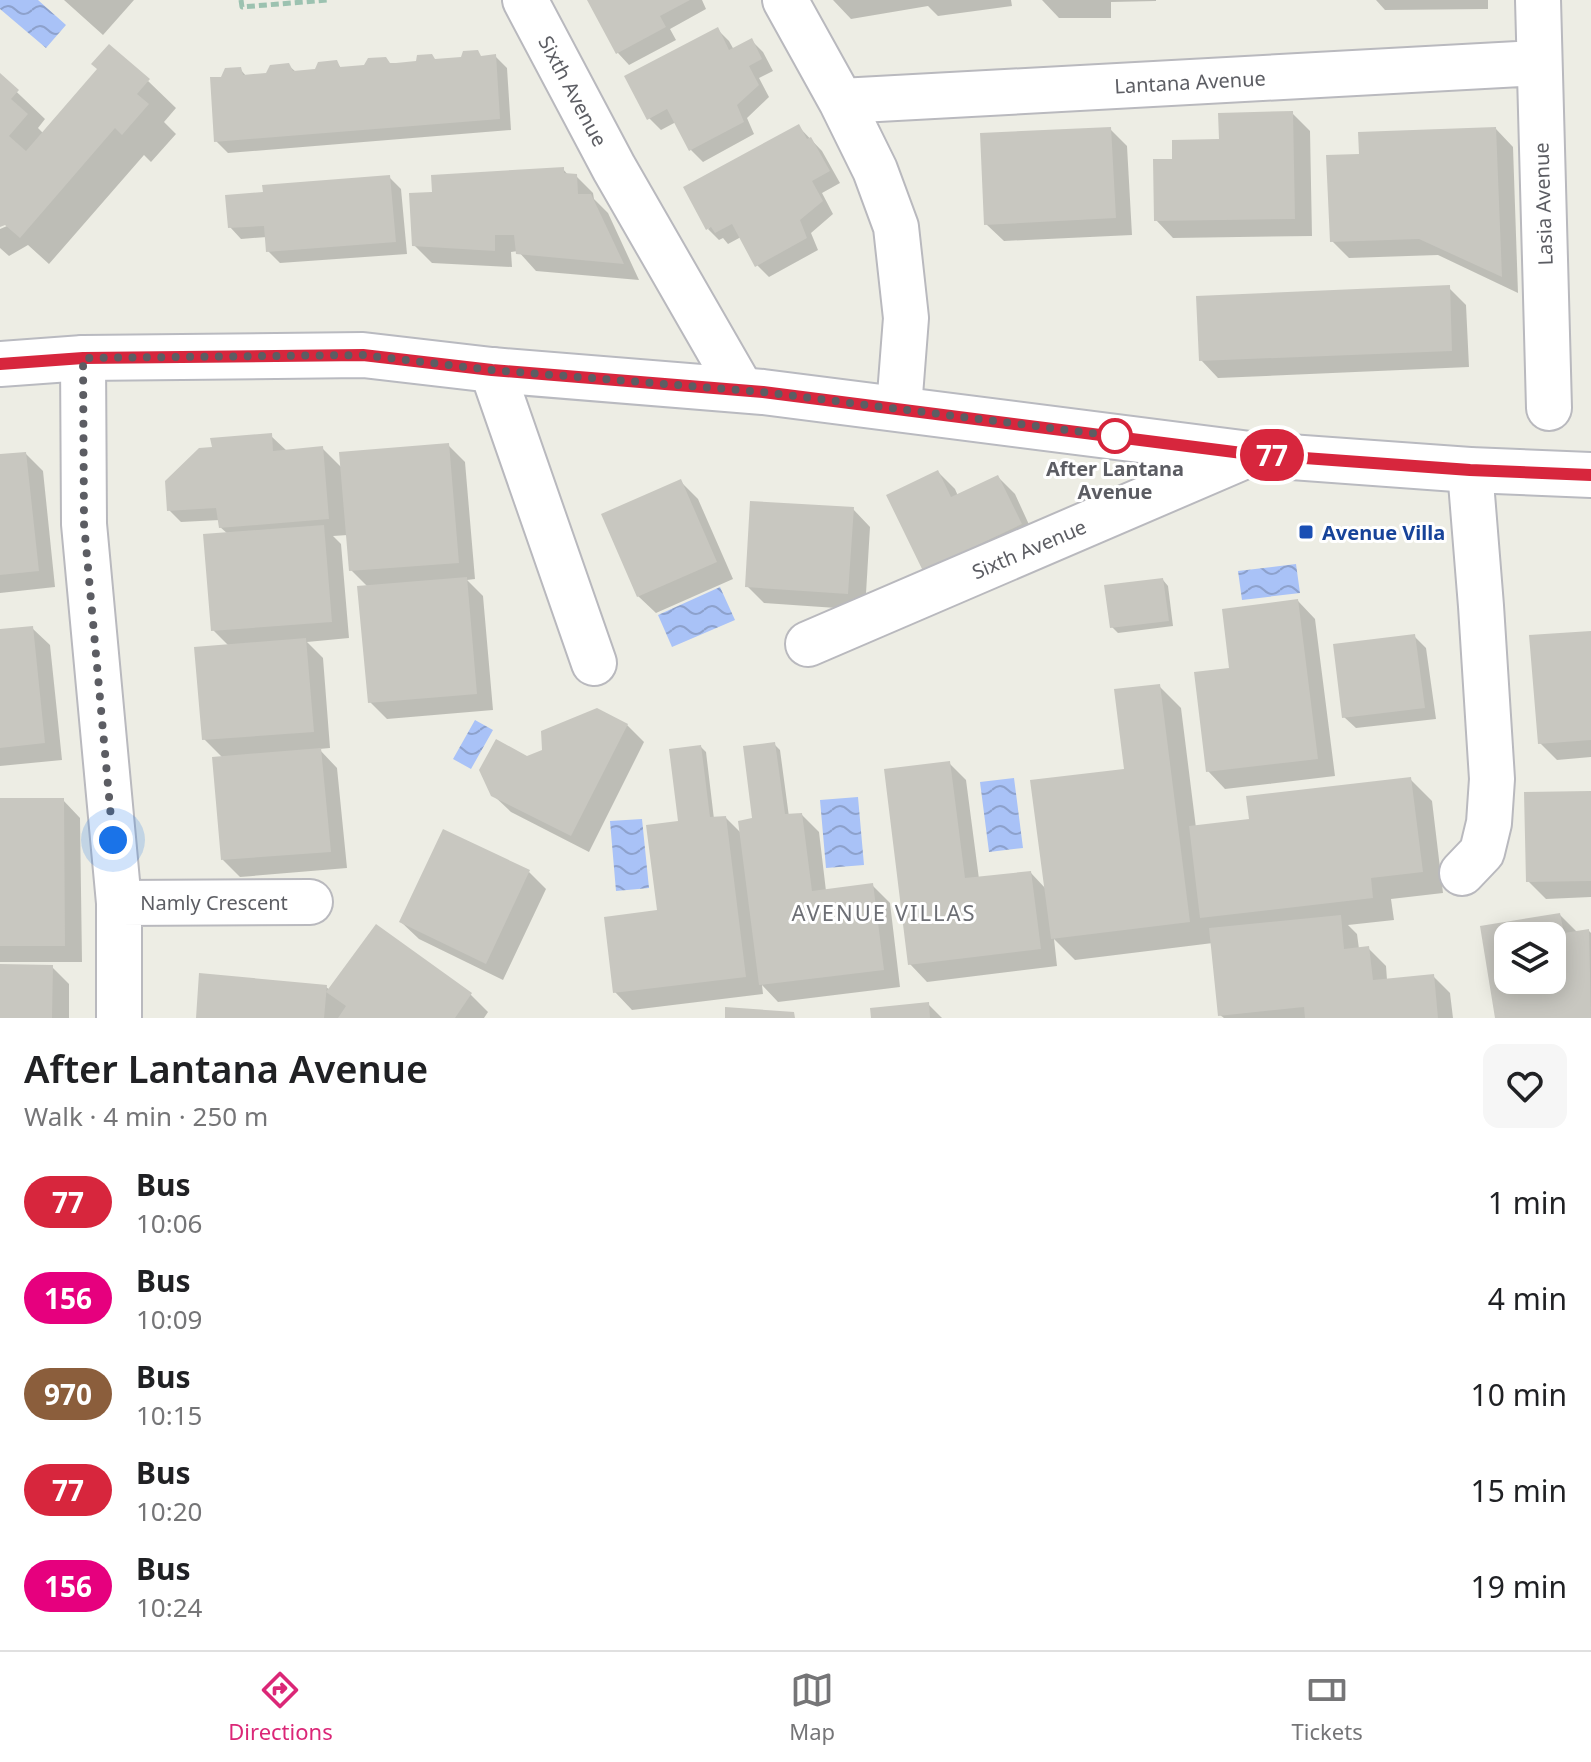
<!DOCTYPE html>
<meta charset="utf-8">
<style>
:root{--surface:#fff;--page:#f6f6f6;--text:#202124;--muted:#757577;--line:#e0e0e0;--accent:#db2777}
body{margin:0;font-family:"Noto Sans",sans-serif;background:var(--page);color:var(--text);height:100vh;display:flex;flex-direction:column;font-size:30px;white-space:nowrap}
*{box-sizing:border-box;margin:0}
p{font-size:26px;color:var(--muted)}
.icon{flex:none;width:44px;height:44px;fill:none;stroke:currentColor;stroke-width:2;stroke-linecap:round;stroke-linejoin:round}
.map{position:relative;height:1018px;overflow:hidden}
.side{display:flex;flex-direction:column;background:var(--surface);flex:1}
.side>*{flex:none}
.badge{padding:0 16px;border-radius:26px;font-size:28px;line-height:52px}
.tools{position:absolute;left:1494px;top:922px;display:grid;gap:16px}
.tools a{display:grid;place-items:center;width:72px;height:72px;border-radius:16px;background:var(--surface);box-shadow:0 4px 20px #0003;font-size:40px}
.you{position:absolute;width:40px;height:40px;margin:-20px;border:6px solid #fff;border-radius:50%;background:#1a73e8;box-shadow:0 0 0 12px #1a73e833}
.map>.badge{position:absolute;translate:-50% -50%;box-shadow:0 0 0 4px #fff}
.round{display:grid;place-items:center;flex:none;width:84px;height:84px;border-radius:16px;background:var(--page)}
.head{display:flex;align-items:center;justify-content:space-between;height:136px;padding:0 24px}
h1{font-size:38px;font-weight:600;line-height:60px}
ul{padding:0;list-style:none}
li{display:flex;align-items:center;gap:24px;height:96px;padding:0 24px}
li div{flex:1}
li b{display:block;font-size:30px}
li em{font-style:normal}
li .badge{min-width:88px;font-weight:700;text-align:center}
.dock{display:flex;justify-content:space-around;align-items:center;height:112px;border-top:2px solid var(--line);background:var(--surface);font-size:22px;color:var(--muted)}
.dock a{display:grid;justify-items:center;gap:4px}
.dock .active{color:var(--accent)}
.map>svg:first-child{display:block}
.water{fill:url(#water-waves)}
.shadow{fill:#0003;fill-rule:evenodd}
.building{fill:#c8c7c0;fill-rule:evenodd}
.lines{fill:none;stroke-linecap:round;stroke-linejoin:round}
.street-casing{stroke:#b9b9be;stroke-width:48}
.secondary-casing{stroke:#b9bac0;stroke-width:48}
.path{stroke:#9cc2b0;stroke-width:5;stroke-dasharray:8 4;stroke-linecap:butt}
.street{stroke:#fff;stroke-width:44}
.secondary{stroke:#fff;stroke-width:44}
.line-casing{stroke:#fff;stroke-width:18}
.line{stroke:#d7263d;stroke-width:12}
.walk{stroke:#5c5d63;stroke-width:8;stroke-dasharray:0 14.4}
.stop-dot{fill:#fff;stroke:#d7263d;stroke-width:4}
.transit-dot{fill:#1a4fb4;stroke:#fff;stroke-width:3}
.labels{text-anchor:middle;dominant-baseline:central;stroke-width:6;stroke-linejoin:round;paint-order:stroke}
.street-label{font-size:20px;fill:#5c5d63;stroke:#fff}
.stop-label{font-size:20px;font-weight:bold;fill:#5c5d63;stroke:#fff}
.transit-label{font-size:20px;font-weight:bold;fill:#164399;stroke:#fff;text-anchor:start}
.neighbourhood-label{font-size:22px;letter-spacing:2px;fill:#6d6f75;stroke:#fff}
</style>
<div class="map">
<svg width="1591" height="1018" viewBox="0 0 1591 1018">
<defs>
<pattern id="water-waves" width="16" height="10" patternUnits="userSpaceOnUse" patternTransform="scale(2)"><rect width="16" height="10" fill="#a9c2f7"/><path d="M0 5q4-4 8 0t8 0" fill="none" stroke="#8da1cc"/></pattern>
</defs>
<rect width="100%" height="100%" fill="#edede4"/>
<path class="water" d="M0 0H38L66 25 46 48 0 9Z
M1296 564 1300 593 1242 600 1238 571Z
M720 587 735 620 672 647 658 615Z
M475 720 493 730 471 769 453 759Z
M1014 778 1023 848 989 852 980 782Z
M858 797 864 865 826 868 820 800Z
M642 819 649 888 616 891 610 821Z"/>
<path class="shadow" d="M64 0H134L103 35Z
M590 0H702L706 9 670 29 676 40 629 65 618 53Z
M833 0H1011L1012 6 938 16 928 6 851 19Z
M1042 0H1156V1L1111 2V18H1059Z
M1376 0H1488V9L1385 10Z
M717 29 729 41 734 50 751 40 763 52 773 71 759 78 769 97 747 118 754 134 703 162 691 150 676 122 661 130 649 118Z
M495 56 507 68 511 130 228 153 216 141 222 79 240 69 247 77 268 75 288 65 296 72 316 71 336 62 342 69Z
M0 76 45 119 38 128 44 134 148 81 176 108 164 122 176 134 151 162 144 155 49 264 28 245 9 256 0 248V229L7 226 4 223 0 225Z
M1292 113 1310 131 1312 236 1173 238 1156 220 1174 161Z
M798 126 822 151 840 183 822 193 833 214 811 233 818 250 769 277 757 265 741 237 728 244 723 238 719 240 708 229Z
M1110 129 1127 146 1132 235 1004 241 986 224Z
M1496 129 1513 147 1518 293 1438 255 1349 258 1332 241 1361 156Z
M563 169 569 176H576L593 193 594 199 608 213 639 280 536 271 518 251 511 252 512 267 432 263 414 245 435 194Z
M389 177 401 189 407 254 280 263 268 251 267 237 241 239 230 227Z
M1449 288 1466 305 1469 367 1218 378 1201 360Z
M271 436 287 451 322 448 343 469 448 445 465 462 475 579 467 580 483 596 493 710 387 719 370 702 368 587 351 570 348 535 333 536 341 544 349 638 307 642 323 658 330 748 319 749 337 768 347 868 240 877 223 860V758L204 739 229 646 213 630 228 534 220 527V520L181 522 169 510Z
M26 454 43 471 55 587 0 593V456Z
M938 472 955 489 958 496 998 477 1015 494 1037 542 942 587 889 496Z
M681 482 698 499 733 579 656 613 638 596Z
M853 509 870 527 865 610 764 603 747 586Z
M1163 580 1168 586 1173 626 1118 633 1112 627Z
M1298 601 1315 619 1335 776 1225 789 1208 771 1231 669Z
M32 628 50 645 62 760 0 766V631Z
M1591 633V757L1557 760 1540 743Z
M1415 637 1426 648 1436 719 1356 728 1344 717Z
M1159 686 1181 708 1196 828 1251 821 1410 779 1432 801 1443 893 1391 899 1394 920 1348 925 1357 934 1359 949 1368 948 1386 966 1387 980 1433 976 1450 993 1453 1018H1224L1220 1015 1213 943 1075 960 1054 939 1057 966 927 982 910 964 949 763 966 780 979 879 1031 873 1046 889 1126 770Z
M627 725 644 742 589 852 511 812 493 795 527 759Z
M774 744 780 750 789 817 802 815 819 832 826 891 872 885 890 903 900 987 778 1002 762 985 763 994 632 1010 615 992 659 912 683 823 701 747 706 752 714 819 726 818 742 834 757 820Z
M1591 793V897L1546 899 1528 881Z
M0 800H63L80 818 82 962H0Z
M529 872 546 889 503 980 419 939 401 922Z
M1560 915 1578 933 1589 931 1591 933V1018H1497L1482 927ZM1508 936H1552V980H1508Z
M376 926 471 995 488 1012 484 1018H198L326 987 330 990Z
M0 966 52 967 69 984V1018H0Z
M928 1004 942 1018H873Z"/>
<path class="building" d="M587 0H690L660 16 666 27 616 54Z
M718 27 729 50 752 38 762 59 749 66 759 85 737 105 744 122 689 151 667 109 647 120 624 76Z
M109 44 150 79 137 94 149 104 122 135 115 128 20 238 5 225 0 227V73L19 90 11 99 28 114 9 136 26 151 97 69 91 64Z
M478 50 481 56 496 54 500 119 214 142 210 77H221L225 68 241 67 243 75 266 73 270 65 289 63 293 71 315 69 318 62 337 60 340 67 364 65 368 58 386 57 390 63H396L416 61 417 55 432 54 435 59 461 57 463 51Z
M1293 111 1295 219 1154 221 1153 159H1172V140L1219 139 1218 113Z
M799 124 807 139 811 137 830 171 812 181 823 201 800 220 807 238 755 267 732 224 715 233 711 227 706 230 683 187Z
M1111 127 1116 218 984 225 980 133Z
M1496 127 1502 277 1419 239 1330 242 1326 155 1359 154 1358 132Z
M564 167V173L577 174 578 194H591L624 264 516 254 514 235H495V251L412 246 409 193 432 192 431 175Z
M390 175 396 242 266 252 264 226 228 228 225 195 263 192 262 185Z
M1450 285 1452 351 1199 361 1196 296Z
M272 433 273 451 323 446 329 519 219 528 216 508 167 511 165 481 199 448 212 447 210 438Z
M449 443 459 563 349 571 339 452Z
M26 452 39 571 0 575V454Z
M938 470 951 497 998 475 1022 524 923 571 886 495Z
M681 479 717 562 637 597 601 514Z
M750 501 854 507 848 594 745 587Z
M324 525 332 622 211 631 203 534Z
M467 577 477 694 368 703 357 586Z
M1163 578 1169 621 1110 628 1104 585Z
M1298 599 1318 759 1206 772 1194 672 1229 668 1222 609Z
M33 626 45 743 0 748V629Z
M1591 631V740L1538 744 1529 635Z
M1415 634 1425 708 1342 718 1333 644Z
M306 638 314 732 202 740 194 647Z
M1160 684 1190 922 1051 939 1030 780 1124 769 1114 689Z
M597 708 628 724 571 836 491 796 479 770 496 739 527 756 542 750 541 731Z
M775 742 785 814 802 813 812 891 873 883 884 970 759 985 738 821 752 818 743 746Z
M701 745 710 817 726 816 746 977 613 993 604 917 657 910 646 825 678 821 669 749Z
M321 748 331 852 221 860 212 757Z
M950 761 965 878 1031 871 1041 949 908 965 884 769Z
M1411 777 1423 872 1371 878 1373 898 1200 918 1189 826 1249 819 1246 796Z
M1591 791V881L1526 882 1524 792Z
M0 798H64L65 946H0Z
M443 829 530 870 486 964 399 922Z
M1560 913 1564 933 1589 929 1591 1018H1495L1480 926ZM1508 936H1552V980H1508Z
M1341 915 1344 949 1369 946 1373 980 1434 974 1438 1018H1305L1304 1007 1218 1016 1209 928Z
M376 924 472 993 455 1018H338L346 1006 326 992Z
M0 964 53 965 52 1018H0Z
M199 973 327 985 324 1018H196Z
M929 1002 930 1018H871L870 1008Z
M725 1007 794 1012 795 1018H725Z"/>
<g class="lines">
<defs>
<path id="street" d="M525 0 614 168 741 389
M785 0 841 101 875 170 896 227 906 318 899 408
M1538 0 1549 408
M841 101 1538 63
M83 358 84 524 119 903V1018
M492 370 594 663
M808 644 1250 454
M1462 873 1482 852 1489 823 1492 779 1481 606 1470 470
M119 903 310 902"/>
<path id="secondary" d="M0 364 83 358 363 355 492 370 763 392 1250 454 1470 470 1591 475"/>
</defs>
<use href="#street" class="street-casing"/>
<use href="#secondary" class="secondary-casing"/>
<path class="path" d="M241 0 242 7 327 0"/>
<use href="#street" class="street"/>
<use href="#secondary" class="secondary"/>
</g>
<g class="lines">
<defs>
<path id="line" d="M0 364 83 358 363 355 492 370 763 392 1250 454 1470 470 1591 475"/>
</defs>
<use href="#line" class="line-casing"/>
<use href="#line" class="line"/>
<path class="walk" d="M113 840 84 524 83 358 363 355 492 370 763 392 1115 436"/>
</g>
<circle class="stop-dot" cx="1115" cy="436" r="16"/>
<rect class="transit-dot" x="1298" y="524" width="16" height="16" rx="4"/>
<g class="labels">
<g class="street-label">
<text transform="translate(1190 82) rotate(-3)">Lantana Avenue</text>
<text transform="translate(573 91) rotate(62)">Sixth Avenue</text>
<text transform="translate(1543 204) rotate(-92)">Lasia Avenue</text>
<text transform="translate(1029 549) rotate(-23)">Sixth Avenue</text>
<text x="214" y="902">Namly Crescent</text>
</g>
<g class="stop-label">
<text x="1115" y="468">After Lantana<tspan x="1115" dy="23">Avenue</tspan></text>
</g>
<g class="transit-label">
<text x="1322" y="532">Avenue Villa</text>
</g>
<g class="neighbourhood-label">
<text x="884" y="912">AVENUE VILLAS</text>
</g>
</g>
</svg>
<div class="tools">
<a><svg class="icon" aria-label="layers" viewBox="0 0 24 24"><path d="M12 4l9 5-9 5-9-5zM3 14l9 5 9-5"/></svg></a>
</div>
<div class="you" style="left:113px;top:840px"></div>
<b class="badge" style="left:1272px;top:455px;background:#d7263d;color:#fff">77</b>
</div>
<section class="side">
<div class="head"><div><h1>After Lantana Avenue</h1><p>Walk · 4 min · 250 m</p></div><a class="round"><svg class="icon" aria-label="heart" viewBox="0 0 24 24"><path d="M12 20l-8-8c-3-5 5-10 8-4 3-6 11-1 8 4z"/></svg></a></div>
<ul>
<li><span class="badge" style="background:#d7263d;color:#fff">77</span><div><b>Bus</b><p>10:06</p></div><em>1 min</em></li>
<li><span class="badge" style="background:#e6007e;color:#fff">156</span><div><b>Bus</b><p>10:09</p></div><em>4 min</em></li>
<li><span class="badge" style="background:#8b5e3c;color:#fff">970</span><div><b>Bus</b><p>10:15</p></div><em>10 min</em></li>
<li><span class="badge" style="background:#d7263d;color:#fff">77</span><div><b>Bus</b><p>10:20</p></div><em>15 min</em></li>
<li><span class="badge" style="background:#e6007e;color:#fff">156</span><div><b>Bus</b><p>10:24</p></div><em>19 min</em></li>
</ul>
</section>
<nav class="dock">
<a class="active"><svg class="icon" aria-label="directions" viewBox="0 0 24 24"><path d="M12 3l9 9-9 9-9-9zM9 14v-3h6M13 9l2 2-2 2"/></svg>Directions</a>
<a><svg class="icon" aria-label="map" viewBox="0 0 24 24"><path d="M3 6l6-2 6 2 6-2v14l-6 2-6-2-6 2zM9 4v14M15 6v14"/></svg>Map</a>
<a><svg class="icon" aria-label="tickets" viewBox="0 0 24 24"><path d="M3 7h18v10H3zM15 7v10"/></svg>Tickets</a>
</nav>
